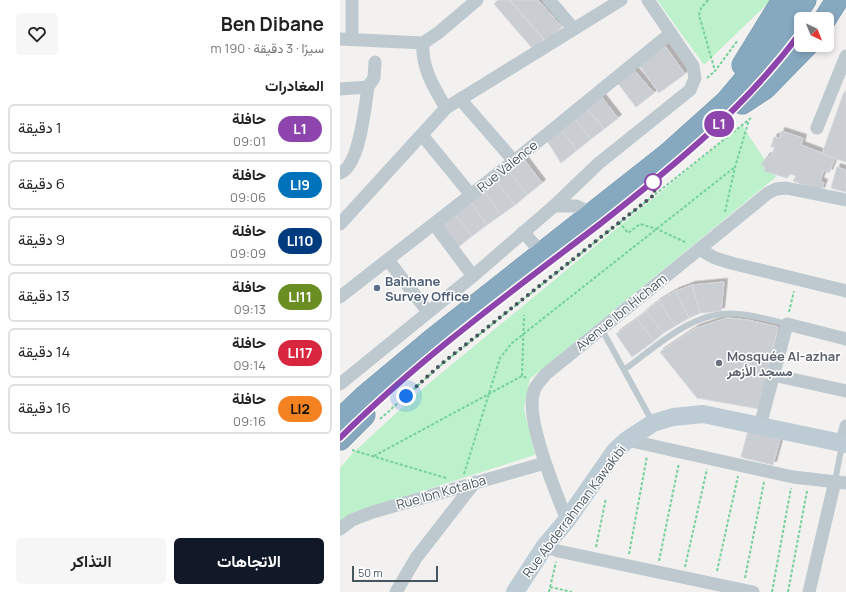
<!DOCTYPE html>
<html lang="ar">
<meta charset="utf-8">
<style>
:root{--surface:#fff;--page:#f6f6f6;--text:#222;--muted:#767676;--line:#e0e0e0;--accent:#111827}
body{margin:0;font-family:Manrope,Vazirmatn,sans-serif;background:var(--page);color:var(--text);direction:rtl;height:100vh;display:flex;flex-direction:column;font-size:15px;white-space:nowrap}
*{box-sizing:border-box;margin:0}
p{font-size:13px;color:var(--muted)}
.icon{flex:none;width:22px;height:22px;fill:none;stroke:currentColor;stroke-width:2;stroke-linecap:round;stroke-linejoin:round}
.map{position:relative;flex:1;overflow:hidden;direction:ltr}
.drawer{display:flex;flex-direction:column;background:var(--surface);width:340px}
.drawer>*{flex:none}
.badge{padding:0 8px;border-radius:13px;font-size:14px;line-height:26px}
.needle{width:26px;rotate:137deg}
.tools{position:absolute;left:454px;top:12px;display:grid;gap:8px}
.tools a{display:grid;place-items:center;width:40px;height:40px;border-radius:6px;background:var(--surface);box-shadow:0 2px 6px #0003;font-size:20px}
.scale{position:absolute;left:12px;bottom:10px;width:86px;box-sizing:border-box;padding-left:4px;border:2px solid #47565e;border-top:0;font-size:11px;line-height:14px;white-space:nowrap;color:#47565e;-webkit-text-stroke:3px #fff;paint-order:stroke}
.you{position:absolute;width:20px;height:20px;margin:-10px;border:3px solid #fff;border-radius:50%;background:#1a73e8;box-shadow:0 0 0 6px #1a73e833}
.map>.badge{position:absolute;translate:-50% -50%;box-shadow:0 0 0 2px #fff}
h2{padding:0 16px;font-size:15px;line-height:36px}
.round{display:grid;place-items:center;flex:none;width:42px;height:42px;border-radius:6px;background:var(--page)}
.summary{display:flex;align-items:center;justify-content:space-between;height:68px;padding:0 16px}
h1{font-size:19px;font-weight:700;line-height:30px}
.button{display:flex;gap:8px;margin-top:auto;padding:8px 16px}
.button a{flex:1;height:46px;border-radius:6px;background:var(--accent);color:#fff;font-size:16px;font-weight:700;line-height:46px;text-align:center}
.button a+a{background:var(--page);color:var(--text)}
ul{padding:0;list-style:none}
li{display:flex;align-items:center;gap:12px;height:50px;margin:0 8px 6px;padding:0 8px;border:2px solid var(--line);border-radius:6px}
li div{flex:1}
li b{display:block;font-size:15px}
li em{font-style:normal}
li .badge{min-width:44px;font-weight:700;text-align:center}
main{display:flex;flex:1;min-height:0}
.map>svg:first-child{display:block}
.green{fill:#bdf1cb}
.building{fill:#caced3;stroke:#d4d7dc;filter:url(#shadow)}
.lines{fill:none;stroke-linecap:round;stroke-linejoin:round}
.highway-casing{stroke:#7194ac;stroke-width:23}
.path{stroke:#74d198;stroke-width:2;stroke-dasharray:3 2;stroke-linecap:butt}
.lane{stroke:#bdc9cf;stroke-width:6}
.street{stroke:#bdc9cf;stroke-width:13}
.secondary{stroke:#bdcbd4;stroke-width:18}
.highway{stroke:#86a9c0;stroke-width:22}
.line-casing{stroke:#fff;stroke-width:9}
.line{stroke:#8e44ad;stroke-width:6}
.walk{stroke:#47565e;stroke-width:4;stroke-dasharray:0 7.2}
.stop-dot{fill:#fff;stroke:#8e44ad;stroke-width:2}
.service-dot{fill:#5c6f8a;stroke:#fff;stroke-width:1.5}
.worship-dot{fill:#6b7280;stroke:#fff;stroke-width:1.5}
.labels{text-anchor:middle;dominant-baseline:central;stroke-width:3;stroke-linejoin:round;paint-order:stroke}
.street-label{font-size:13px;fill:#47565e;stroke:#fff}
.service-label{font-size:13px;font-weight:bold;fill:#4e5e75;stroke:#fff;text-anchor:start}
.worship-label{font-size:13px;font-weight:bold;fill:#5b616d;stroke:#fff;text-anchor:start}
</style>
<main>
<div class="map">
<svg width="506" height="592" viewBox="0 0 506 592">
<defs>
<filter id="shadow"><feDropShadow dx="3.5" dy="-3.5" stdDeviation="0" flood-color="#0004"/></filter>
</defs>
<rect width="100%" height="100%" fill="#f3f0f0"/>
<path class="green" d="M317 0H431L364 65Z
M402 125 436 177 190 379 184 408 195 455 10 514 0 522V468L12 454 81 390Z"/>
<path class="building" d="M158 0H169L203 39 193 49 154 4Z
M170 0H198L222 27 206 41Z
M325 46 345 74 319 93 299 65Z
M293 69 314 93 296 107 277 82Z
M504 92H506V162L482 154Z
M260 95 278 118 264 129 245 106Z
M245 106 264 129 251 139 233 116Z
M233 116 251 139 237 150 220 128Z
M220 128 237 150 221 163 206 139Z
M441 131 463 138 461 145 495 158 489 173 484 170 480 181 484 183 481 191 453 181 456 176 450 174 447 178 424 171 425 167 421 165 427 156 430 157 435 147H431L434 137 440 138Z
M183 158 202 183 187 195 168 170Z
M497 167 506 170V192L491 188Z
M168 170 187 195 175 205 155 180Z
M155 180 175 205 161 215 143 189Z
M143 189 161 215 147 225 129 200Z
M129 200 147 225 132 236 113 212Z
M113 212 132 236 117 248 98 224Z
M384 282 381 311 360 313 352 285Z
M352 285 360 313 349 318 336 291Z
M336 291 349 318 335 326 319 301Z
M319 301 335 326 323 333 306 311Z
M306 311 323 333 314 341 297 319Z
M387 318 408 320 438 327 420 409 357 398 320 352 356 328Z
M297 319 314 341 292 357 276 334Z
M408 431 440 439 433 465 401 457Z"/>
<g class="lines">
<defs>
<path id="highway" d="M485 19 497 0
M403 65 443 0
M402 103 425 88 467 45
M0 420 25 396 92 340 328 154 387 101 435 44 465 0
M0 439 24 415"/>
</defs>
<use href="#highway" class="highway-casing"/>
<path class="path" d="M368 0 361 8 359 15 375 71 398 40
M367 78 375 71
M385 212 395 167 409 120
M279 222 288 233 300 224 317 229 347 243
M449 312 454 291
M182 376 184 315
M40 419 101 365 411 118
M12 450 106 478
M34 456 182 376 187 378
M124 474 160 358 172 343 395 167
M256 547 266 498
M289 554 307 456
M319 561 339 463
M345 567 367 469
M377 571 398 476
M405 578 424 482
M210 587 232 592
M209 592 216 562
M432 592 451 488
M448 592 467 491"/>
<path class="lane" d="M261 328 312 421
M284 370C317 346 354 309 398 314 414 315 431 320 447 324
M495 481 502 445"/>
<path class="street" d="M12 0V39
M209 0 234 29
M0 39 83 43 98 33 137 0
M83 43C81 67 94 88 106 108
M0 89 28 87
M120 99 174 161
M477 128 506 56
M82 135 131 195
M0 173C20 166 25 106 28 87L34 78 35 62
M214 206H236L251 213
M0 224 106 108 281 0
M94 224 133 276
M183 232 202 253
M359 249 375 258 391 263 506 291
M48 260 88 312
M0 297 174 161 331 33
M433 375 506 391
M0 384 133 276 214 206 259 163 350 90 355 78 353 66 308 0
M420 426 447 324 506 339
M287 440 453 477 506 483
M502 443 506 426
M227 520C216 493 184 417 194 391 196 384 202 379 206 374L428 193 436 189 446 188 506 200
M0 529 12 520 33 512 205 463
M205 546 218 551 413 592
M56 592 76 558 135 482
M469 592 495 481"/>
<path class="secondary" d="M175 592 205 546 227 520 275 451 287 440 313 423 333 417 363 414 506 444"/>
<use href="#highway" class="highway"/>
</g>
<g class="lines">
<defs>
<path id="line" d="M0 438C79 359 171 292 260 224 335 165 404 109 461 32"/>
</defs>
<use href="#line" class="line-casing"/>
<use href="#line" class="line"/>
<path class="walk" d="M66 396 100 365 315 194 313 182"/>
</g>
<circle class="stop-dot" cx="313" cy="182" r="8"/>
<circle class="service-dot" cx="37" cy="288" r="4"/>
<circle class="worship-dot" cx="379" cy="363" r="4"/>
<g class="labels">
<g class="street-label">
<text transform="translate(167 166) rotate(-39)">Rue Valence</text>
<text transform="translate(281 312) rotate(-39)">Avenue Ibn Hicham</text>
<text transform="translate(101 492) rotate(-16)">Rue Ibn Kotaiba</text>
<text transform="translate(234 511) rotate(-53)">Rue Abderrahman Kawakibi</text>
</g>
<g class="service-label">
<text x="45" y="281">Bahhane<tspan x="45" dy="15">Survey Office</tspan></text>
</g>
<g class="worship-label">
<text x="387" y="356">Mosquée Al-azhar<tspan x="387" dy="15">مسجد الأزهر</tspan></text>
</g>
</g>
</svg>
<div class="tools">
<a><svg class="needle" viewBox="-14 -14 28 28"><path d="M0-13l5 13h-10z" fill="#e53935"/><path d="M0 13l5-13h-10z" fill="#767676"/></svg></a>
</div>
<div class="scale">50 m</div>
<div class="you" style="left:66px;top:396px"></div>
<b class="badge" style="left:379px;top:124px;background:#8e44ad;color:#fff">L1</b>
</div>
<section class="drawer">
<div class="summary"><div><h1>Ben Dibane</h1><p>سيرًا · 3 دقيقة · 190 m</p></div><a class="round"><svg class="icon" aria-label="heart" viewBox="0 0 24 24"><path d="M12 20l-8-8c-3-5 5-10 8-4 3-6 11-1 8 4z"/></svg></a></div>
<h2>المغادرات</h2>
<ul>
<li><span class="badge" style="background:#8e44ad;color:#fff">L1</span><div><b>حافلة</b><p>09:01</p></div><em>1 دقيقة</em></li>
<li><span class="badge" style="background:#0072bc;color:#fff">LI9</span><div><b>حافلة</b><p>09:06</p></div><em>6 دقيقة</em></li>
<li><span class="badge" style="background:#003b80;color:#fff">LI10</span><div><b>حافلة</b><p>09:09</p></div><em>9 دقيقة</em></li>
<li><span class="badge" style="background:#6b8e23;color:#fff">LI11</span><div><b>حافلة</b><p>09:13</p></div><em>13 دقيقة</em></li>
<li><span class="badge" style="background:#d7263d;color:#fff">LI17</span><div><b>حافلة</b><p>09:14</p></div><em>14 دقيقة</em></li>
<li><span class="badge" style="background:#f58220;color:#111">LI2</span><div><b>حافلة</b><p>09:16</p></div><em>16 دقيقة</em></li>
</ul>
<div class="button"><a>الاتجاهات</a><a>التذاكر</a></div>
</section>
</main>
